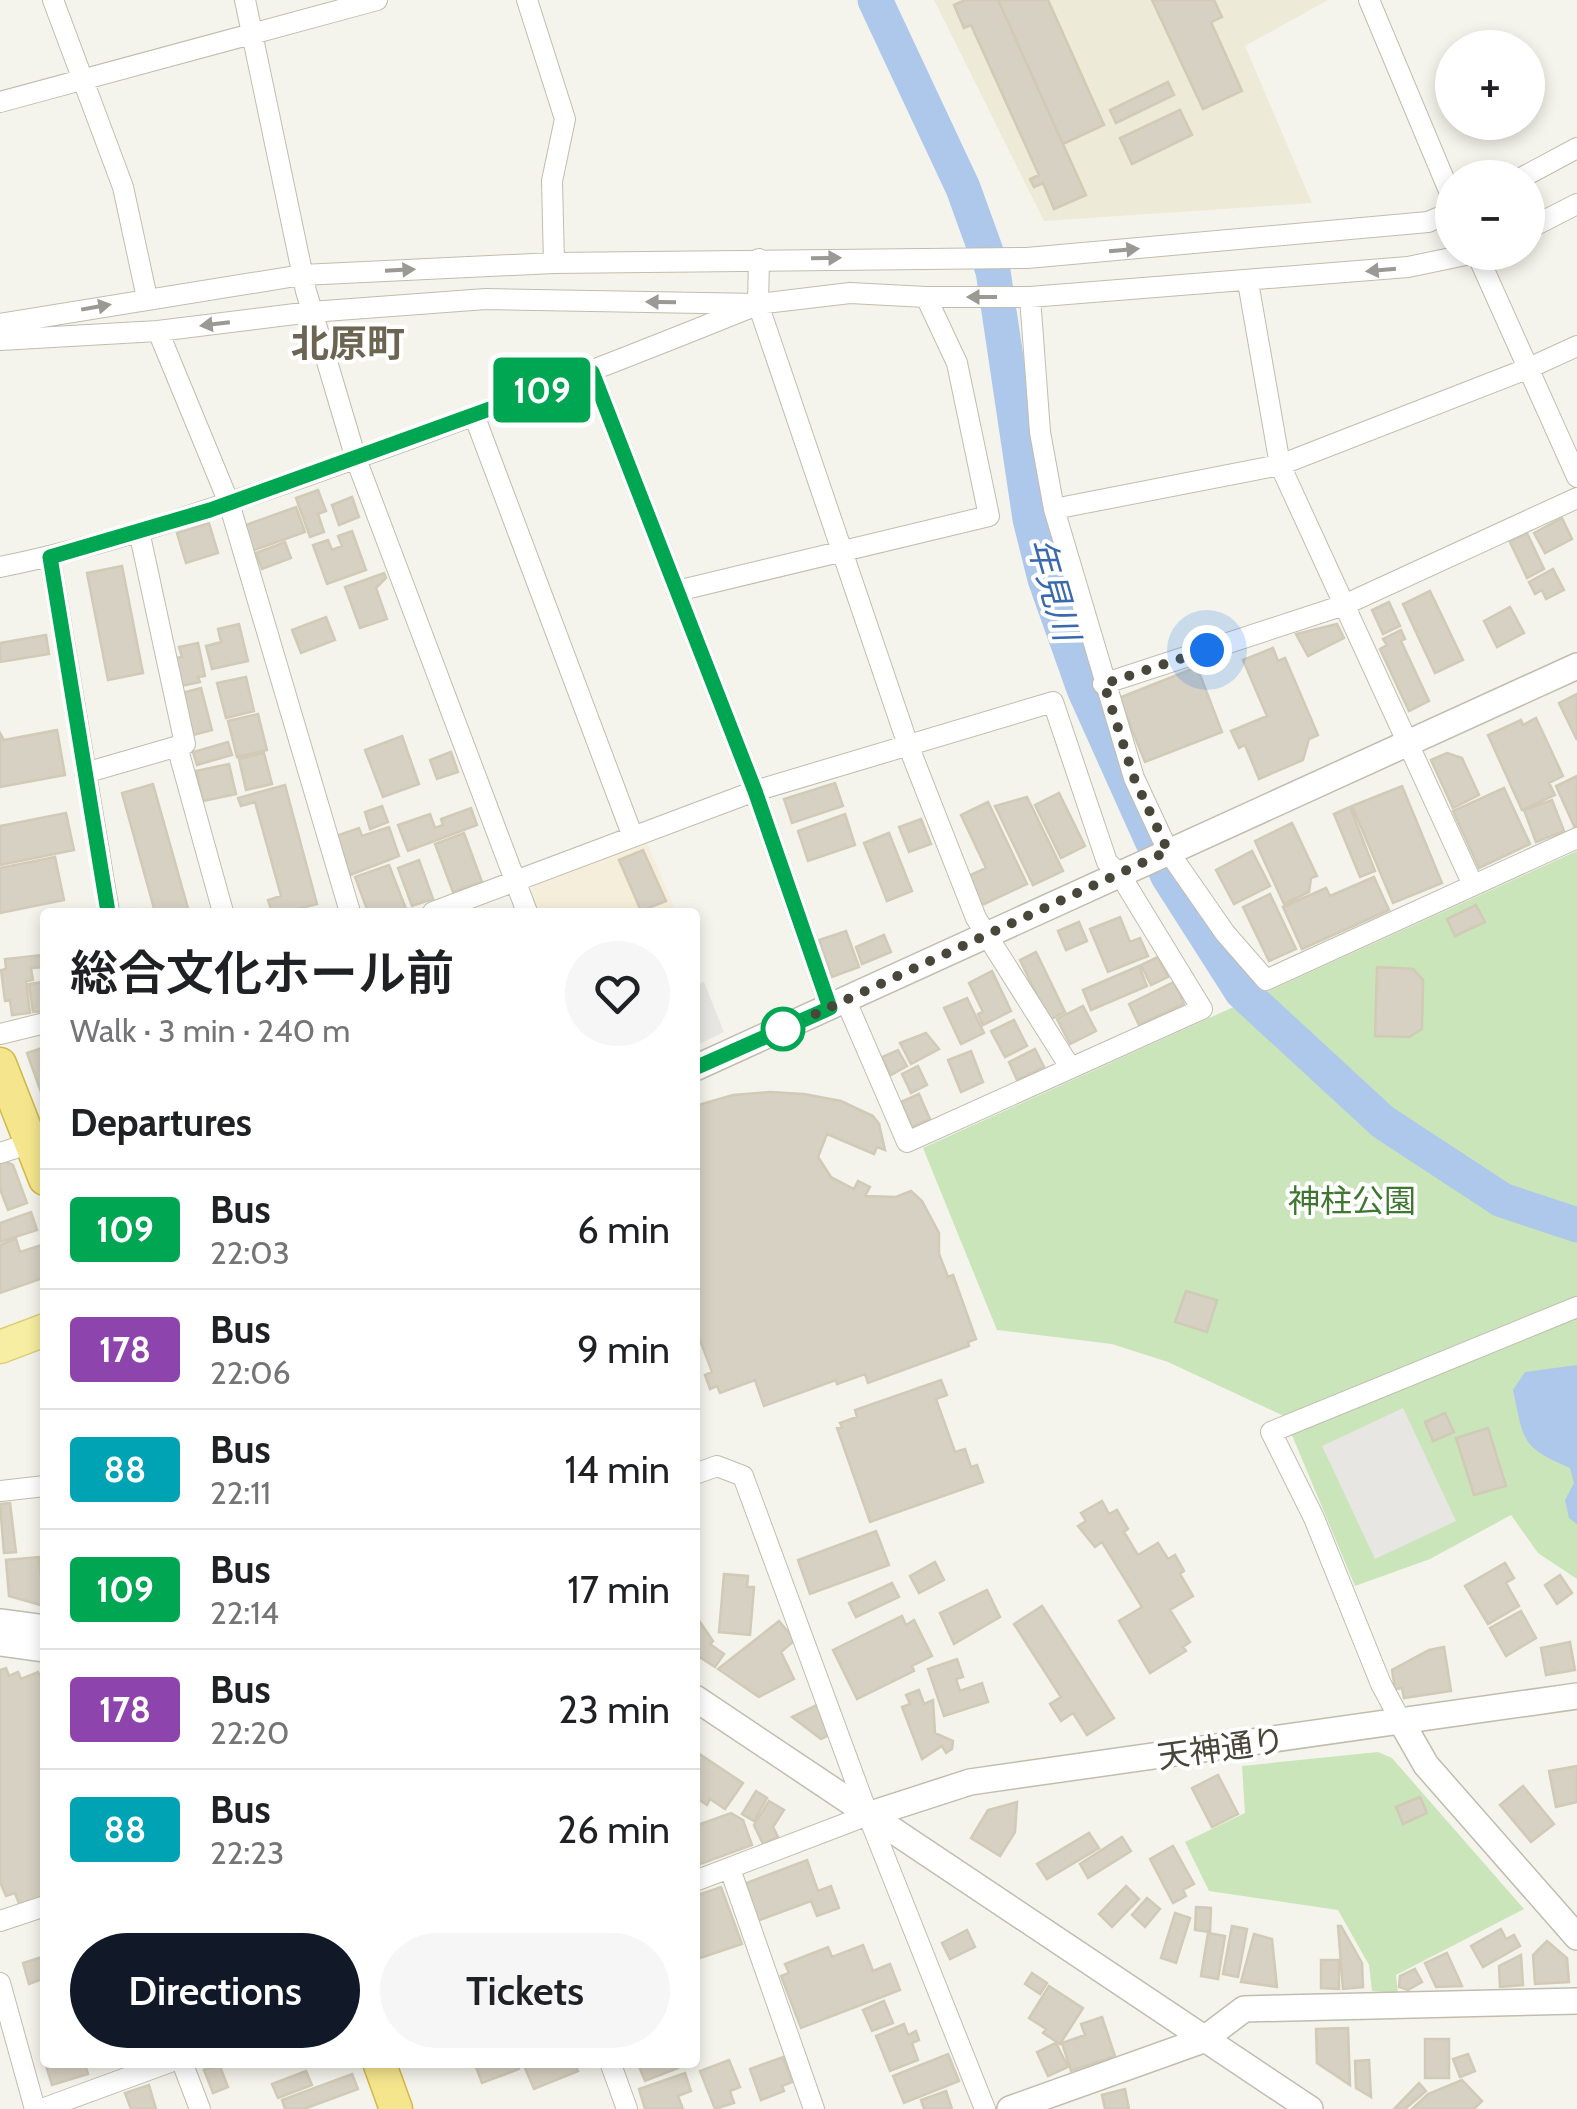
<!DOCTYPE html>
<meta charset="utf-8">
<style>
:root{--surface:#fff;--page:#f6f6f6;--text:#202124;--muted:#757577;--line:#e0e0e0;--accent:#111827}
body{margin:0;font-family:Cabin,"Noto Sans JP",sans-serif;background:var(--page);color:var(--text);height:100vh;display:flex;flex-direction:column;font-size:38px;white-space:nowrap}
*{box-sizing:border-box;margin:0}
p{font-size:32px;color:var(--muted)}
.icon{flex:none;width:55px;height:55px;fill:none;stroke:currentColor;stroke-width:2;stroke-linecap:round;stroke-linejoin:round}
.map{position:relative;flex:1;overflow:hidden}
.drawer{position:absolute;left:40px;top:908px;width:660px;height:1160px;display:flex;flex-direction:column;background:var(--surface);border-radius:10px;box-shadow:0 5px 15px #0003}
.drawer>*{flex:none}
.badge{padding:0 20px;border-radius:8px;font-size:35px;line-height:65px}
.tools{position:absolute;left:1435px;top:30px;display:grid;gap:20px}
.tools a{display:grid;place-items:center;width:110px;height:110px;border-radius:50%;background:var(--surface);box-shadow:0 5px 15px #0003;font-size:50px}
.you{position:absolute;width:50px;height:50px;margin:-25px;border:8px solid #fff;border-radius:50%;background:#1a73e8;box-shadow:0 0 0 15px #1a73e833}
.map>.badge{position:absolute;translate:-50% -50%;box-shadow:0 0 0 5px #fff}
h2{padding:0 30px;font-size:38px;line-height:90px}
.round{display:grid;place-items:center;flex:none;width:105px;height:105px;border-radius:52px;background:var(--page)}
.summary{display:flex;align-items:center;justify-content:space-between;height:170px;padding:0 30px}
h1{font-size:48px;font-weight:600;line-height:75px}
.primary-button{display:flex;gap:20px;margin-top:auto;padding:20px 30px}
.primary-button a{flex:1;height:115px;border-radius:60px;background:var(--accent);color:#fff;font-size:40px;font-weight:600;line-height:115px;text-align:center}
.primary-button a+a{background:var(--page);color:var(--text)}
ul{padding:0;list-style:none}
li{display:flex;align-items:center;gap:30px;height:120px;padding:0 30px;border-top:2px solid var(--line)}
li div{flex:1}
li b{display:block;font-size:38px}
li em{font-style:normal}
li .badge{min-width:110px;font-weight:700;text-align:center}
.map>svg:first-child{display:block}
.commercial{fill:#f4eeda}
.education{fill:#edead7}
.green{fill:#c9e5b9}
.parking{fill:#e7e6e3}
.water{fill:#aec8ec}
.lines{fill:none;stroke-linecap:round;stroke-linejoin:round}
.river{stroke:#aec8ec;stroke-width:35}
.building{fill:#d6d1c2;stroke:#d0cab6;stroke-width:2.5}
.minor-casing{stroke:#c0bdaf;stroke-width:22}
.tertiary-casing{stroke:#c0bdaf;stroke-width:28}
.primary-casing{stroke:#dbce73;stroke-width:35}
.trunk-casing{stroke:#d2b749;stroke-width:35}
.minor{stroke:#fff;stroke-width:20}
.tertiary{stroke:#fff;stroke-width:25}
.primary{stroke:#f7eda3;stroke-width:32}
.trunk{stroke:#f5e68e;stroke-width:32}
.oneway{fill:#9b9993}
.line-casing{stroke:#fff;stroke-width:22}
.line{stroke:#00a651;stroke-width:15}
.walk{stroke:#49463a;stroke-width:10;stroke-dasharray:0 18}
.stop-dot{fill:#fff;stroke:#00a651;stroke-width:5}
.labels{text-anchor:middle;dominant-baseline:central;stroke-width:8;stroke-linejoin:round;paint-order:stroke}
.park-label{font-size:32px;fill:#3f7731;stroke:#fff}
.street-label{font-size:32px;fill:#49463a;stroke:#fff}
.water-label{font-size:35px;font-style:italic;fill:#3a69ae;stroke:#fff}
.quarter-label{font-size:38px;font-weight:bold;fill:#6b6552;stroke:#fff}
</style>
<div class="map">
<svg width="1577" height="2109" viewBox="0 0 1577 2109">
<rect width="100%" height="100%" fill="#f5f4ec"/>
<path class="commercial" d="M647 842 676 912H536L529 894 536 883Z"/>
<path class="education" d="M934 0H1328L1245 46 1312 203 1044 221Z"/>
<path class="green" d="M1577 851V1579L1538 1553 1511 1515 1430 1559 1355 1586 1284 1416 1168 1362 1112 1344 997 1330 923 1148Z
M1378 1752 1392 1758 1524 1909 1396 1975 1398 1993 1372 1991 1369 1965 1338 1910 1209 1891 1185 1842 1245 1813 1242 1766Z"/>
<path class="parking" d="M704 982 724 1032 695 1046V985Z
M1403 1408 1456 1521 1375 1559 1322 1446Z"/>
<path class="water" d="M1577 1365V1524L1569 1518 1565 1500 1574 1483 1570 1468C1521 1447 1524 1442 1513 1390L1525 1372Z"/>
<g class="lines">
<path class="river" d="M875 0 963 188 993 271 1030 519 1045 579 1084 689 1168 876 1242 992 1383 1122 1502 1200 1577 1225"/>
</g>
<path class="building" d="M965 0H998L1086 195 1054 209 1043 183 1034 187 1030 179 1039 175 971 25 964 28 954 5Z
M998 0H1048L1104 125 1063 144Z
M1152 0H1214L1222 17 1211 22 1242 91 1203 109Z
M1168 82 1174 95 1116 123 1110 110Z
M1180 110 1192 135 1132 164 1120 138Z
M318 490 326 511 318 514 324 532 310 537 296 498Z
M352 497 359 517 339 525 332 505Z
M296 507 305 532 252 551 243 526Z
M1562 518 1572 539 1545 553 1534 533Z
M209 523 218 553 186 563 177 533Z
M352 531 366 570 327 584 313 545 328 540 332 550 342 546 338 536Z
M1527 533 1544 569 1527 578 1510 542Z
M285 542 291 558 262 569 256 553Z
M122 566 143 673 108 680 87 573Z
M1553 569 1564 590 1546 599 1542 590 1535 594 1529 582Z
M384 573 386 578 376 588 387 619 360 628 345 587Z
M1430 591 1463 660 1435 673 1403 604Z
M1389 602 1400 626 1383 634 1372 610Z
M1510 607 1524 633 1497 647 1484 621Z
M326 617 335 640 301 653 292 630Z
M239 624 248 661 212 669 206 646 221 642 218 629Z
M1337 624 1344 638 1308 656 1296 634Z
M1401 630 1405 639 1401 641 1429 701 1409 711 1380 649 1387 645 1383 639Z
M46 635 49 654 0 662V643Z
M198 643 205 676 198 677 200 682 181 686 175 658 182 657 179 647Z
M1273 648 1278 661 1285 658 1318 735 1309 739 1303 760 1259 779 1245 745 1239 748 1231 731 1267 716 1243 660Z
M1197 667 1222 732 1145 762 1119 698Z
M246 677 254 711 226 718 217 683Z
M201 688 212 730 193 735 182 693Z
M1577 694V740L1559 703Z
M258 714 267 750 237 757 228 721Z
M1536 718 1563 776 1549 783 1555 795 1522 810 1488 735 1521 720 1523 725Z
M57 730 65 775 0 787V733L4 740Z
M402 736 419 784 383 797 365 750Z
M228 742 232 755 197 765 193 752Z
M451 752 458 772 437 779 430 760Z
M264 753 272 784 246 790 239 759Z
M1447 753 1462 758 1479 795 1453 808 1431 760Z
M229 764 236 794 203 801 196 771Z
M1577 776V827L1575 828 1556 786Z
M835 783 843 806 792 823 784 799Z
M153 784 189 912H155L122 793Z
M285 785 317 904 286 912H272L268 900 281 896 255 802 241 806 238 798Z
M1402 786 1442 883 1393 903 1352 806Z
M1504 788 1530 844 1479 868 1453 811Z
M1059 793 1085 846 1061 858 1035 805Z
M1027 797 1063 871 1033 885 995 806Z
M1552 800 1564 831 1536 842 1524 810Z
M988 802 1027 884 982 905 968 876 986 868 961 815Z
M382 806 388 822 370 829 365 812Z
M1350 807 1375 871 1360 877 1334 814Z
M471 808 477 825 408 851 398 825 430 814 435 828 443 825 441 819Z
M66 813 74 850 0 865V826Z
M845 814 855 845 808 861 798 831Z
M921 819 931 844 909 852 899 827Z
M1292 823 1317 876 1311 878 1309 892 1284 904 1255 841Z
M389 827 399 856 350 875 336 836 359 828 362 836Z
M464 833 482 882 453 892 435 844Z
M889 833 912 891 887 901 864 843Z
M643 850 666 901 641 911 619 860Z
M1252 851 1270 886 1234 904 1216 870Z
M55 857 64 900 0 913V868Z
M419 860 433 899 412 906 398 868Z
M389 865 406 909 368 912 355 877Z
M1374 877 1389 910 1302 949 1283 907 1326 888 1330 896Z
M1270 894 1296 949 1269 961 1243 907Z
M1476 905 1485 922 1455 936 1447 919Z
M1120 917 1130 942 1140 938 1148 956 1108 972 1090 929Z
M1079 922 1087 941 1066 950 1058 931Z
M846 931 859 967 832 977 819 940Z
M884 935 891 952 862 964 856 947Z
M1036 952 1065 1012 1049 1020 1020 960Z
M42 955 44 967 31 968 33 980 26 981 30 1013 12 1015 10 1000 5 1001 1 970 6 969 5 959Z
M1158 957 1168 977 1151 985 1141 965Z
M1139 966 1147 986 1091 1010 1083 990Z
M1377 967 1413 969 1423 980 1422 1029 1409 1037 1375 1036Z
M992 971 1011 1011 983 1025 978 1014 983 1012 969 983Z
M43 982 45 1011 33 1012 29 984Z
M1174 982 1184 1004 1139 1025 1129 1004Z
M967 998 984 1033 961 1044 944 1008Z
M1083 1006 1096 1031 1070 1044 1057 1019Z
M1014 1020 1027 1046 1005 1057 991 1031Z
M926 1033 939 1049 911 1064 900 1043Z
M45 1047V1103L27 1053Z
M1035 1049 1044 1067 1017 1080 1009 1062Z
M898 1050 907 1066 891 1075 882 1057Z
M971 1051 983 1082 961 1092 948 1060Z
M918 1066 927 1085 911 1093 902 1074Z
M770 1092 804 1094 841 1101 873 1116 879 1124 885 1150 877 1147 874 1154 827 1134 818 1157 831 1177 854 1189 858 1181 870 1187 865 1196 896 1197 911 1191 922 1201 939 1233V1254L948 1277 953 1275 976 1339 968 1342 969 1346 868 1383 865 1374 837 1384 836 1380 764 1406 755 1380 720 1393 717 1386 710 1389 705 1375 712 1372 695 1327V1106L733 1095Z
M919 1094 930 1119 912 1127 901 1102Z
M4 1161 13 1165 27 1203 8 1210 0 1189V1163Z
M31 1212 37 1230 0 1242V1223Z
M16 1239 20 1252 45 1244V1273L43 1278 0 1293V1245Z
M1186 1291 1217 1300 1207 1332 1175 1322Z
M941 1380 947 1395 936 1399 955 1452 965 1449 971 1467 977 1465 983 1482 870 1522 837 1428 842 1427 840 1423 857 1417 855 1410Z
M1445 1413 1454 1432 1433 1441 1425 1422Z
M1488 1428 1506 1486 1474 1495 1456 1438Z
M1102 1501 1109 1514 1117 1510 1128 1529 1124 1532 1138 1555 1158 1543 1168 1559 1175 1555 1184 1571 1180 1574 1193 1596 1170 1610 1190 1642 1183 1647 1186 1651 1150 1673 1119 1621 1142 1607 1102 1542 1095 1547 1078 1526 1086 1521 1081 1513Z
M10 1503 16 1552 4 1553 0 1504Z
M876 1531 889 1565 810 1594 798 1560Z
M39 1557 44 1606 9 1596 6 1560Z
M935 1562 944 1580 919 1593 910 1576Z
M1505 1563 1514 1578 1506 1583 1519 1606 1488 1624 1465 1586Z
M724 1574 748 1576 747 1587H754L750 1635 719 1632Z
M1560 1575 1572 1593 1557 1604 1545 1585Z
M892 1583 899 1597 856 1617 849 1603Z
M987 1590 1000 1617 954 1644 940 1613Z
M1042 1606 1114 1718 1087 1735 1073 1713 1061 1721 1050 1704 1061 1697 1014 1624Z
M1521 1611 1536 1638 1506 1656 1490 1628Z
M902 1616 906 1625 914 1620 932 1656 912 1666 914 1671 857 1699 833 1650Z
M779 1621 795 1640 781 1652 794 1679 759 1697 718 1669Z
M700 1622 713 1641 710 1644 724 1654 715 1667 695 1654V1630Z
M1570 1642 1575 1670 1546 1675 1541 1648Z
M1444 1647 1451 1691 1404 1698 1402 1688 1395 1689 1392 1670 1429 1650Z
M957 1659 963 1677 956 1679 960 1691 982 1683 988 1702 944 1716 928 1669Z
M6 1668 9 1676 18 1672 21 1679 38 1672 42 1680 45 1679V1900L21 1909 15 1893 6 1896 0 1882V1670Z
M919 1690 924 1704 933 1700 935 1733 953 1741 952 1749 946 1753 942 1746 922 1759 902 1707 910 1704 906 1695Z
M817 1705 831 1734 821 1739 792 1717Z
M695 1751 743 1783 725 1809 710 1799 707 1805 695 1797Z
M1577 1766V1802L1556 1807 1549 1771Z
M1218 1775 1238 1814 1212 1827 1192 1788Z
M1523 1786 1554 1824 1531 1842 1500 1805Z
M756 1791 767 1798 754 1821 742 1814Z
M1420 1797 1427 1813 1403 1824 1396 1807Z
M769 1801 784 1810 773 1827 778 1837 763 1844 754 1825Z
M1017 1802 1015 1832 1000 1856 971 1838 988 1810Z
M731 1813 743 1820 752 1845 695 1866V1826Z
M1089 1833 1099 1848 1047 1879 1037 1864Z
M1122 1837 1131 1851 1088 1878 1080 1864Z
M1173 1846 1194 1884 1183 1890 1186 1896 1173 1903 1150 1859Z
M807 1860 818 1891 831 1886 839 1908 817 1916 811 1901 757 1921 744 1884Z
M1126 1886 1139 1899 1112 1927 1099 1914Z
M721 1887 742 1944 697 1959 695 1896Z
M1147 1898 1160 1909 1145 1927 1132 1915Z
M1196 1907 1211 1908 1210 1932 1195 1930Z
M1175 1913 1190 1918 1176 1963 1161 1958Z
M1232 1926 1247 1929 1238 1977 1223 1974Z
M1338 1926H1341L1362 1963 1363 1987 1343 1989Z
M1501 1929 1506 1939 1514 1935 1520 1946 1483 1967 1471 1946Z
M967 1930 975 1947 950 1959 942 1943Z
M1208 1933 1225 1936 1218 1979 1201 1976Z
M1254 1934 1272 1939 1277 1987 1241 1982Z
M1547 1941 1567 1958 1569 1982 1535 1984 1533 1955Z
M863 1945 873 1971 890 1964 900 1990 801 2028 781 1976 789 1973 785 1964 828 1947 832 1957Z
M1447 1953 1462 1986 1436 1987 1425 1963Z
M1521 1955 1523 1985 1500 1987 1499 1966Z
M45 1956V1978L29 1984 23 1963Z
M1321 1960H1339V1989L1321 1988Z
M1415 1969 1422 1982 1408 1990 1399 1987 1400 1976Z
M1032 1973 1047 1983 1040 1994 1025 1984Z
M1049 1986 1083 2008 1060 2044 1043 2033 1046 2029 1029 2018Z
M884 2001 893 2023 872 2031 863 2010Z
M1102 2017 1115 2056 1071 2071 1062 2043 1085 2035 1081 2024Z
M904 2024 908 2035 916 2031 919 2040 912 2043 918 2060 890 2071 876 2036Z
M1348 2028 1350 2085 1317 2063 1316 2029Z
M1425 2039H1449V2078H1425Z
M1056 2043 1068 2067 1048 2076 1037 2052Z
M948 2054 959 2081 904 2103 893 2076Z
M1468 2054 1475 2071 1460 2077 1453 2059Z
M783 2057 792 2082 782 2086 784 2091 761 2100 750 2069Z
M729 2060 740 2087 730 2091 734 2103 715 2109 700 2071Z
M1369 2060 1371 2097 1356 2088 1355 2061Z
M45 2062H84L88 2074 52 2085Z
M474 2062H517L519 2069 482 2083Z
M537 2062H574L578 2071 534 2089 525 2068Z
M628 2062H676L678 2068 645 2081 638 2064 630 2067Z
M219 2064 228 2087 213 2093 204 2070Z
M306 2071 312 2085 278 2098 272 2084Z
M685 2073 691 2091 678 2096 683 2109H645L639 2089Z
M352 2074 358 2089 304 2109H285L282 2100Z
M1462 2080 1482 2101 1474 2109H1412L1428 2094Z
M1419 2083 1426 2091 1405 2109H1394Z
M149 2085 156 2109H131L125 2093Z
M1125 2089 1129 2109H1105L1102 2095Z
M946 2091 952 2109H924L921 2100Z"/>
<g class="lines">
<defs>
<path id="minor" d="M53 0 123 187 147 298
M245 0 306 291 356 459 527 912
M527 0 565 119 552 181 554 263
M1369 0 1452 198
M0 102 377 0
M1521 178 1577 148
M1528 229 1577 204
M1476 252 1577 477
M759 259 758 304 908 745 976 918 1070 1067
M1248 282 1280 465 1473 885
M1030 297 1040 432 1054 509 1134 778 1168 851 1225 933 1266 980 1577 838
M0 324 302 275 554 263 1027 258 1428 222 1452 212
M158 331 229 503 350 912
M0 340 158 331 311 312 486 299 758 304 850 293 926 297H1030L1408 267 1480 252
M592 372 755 791 830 1008
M474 415 633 837
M1054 509 1280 465 1529 368 1577 346
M50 557 109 912
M0 567C104 546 206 511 306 476 455 424 601 368 747 309
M677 591 989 516 957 363 926 297
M1103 684 1344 605 1577 498
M177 746 223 912
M85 773 185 744 139 531
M433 912 755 791 1053 702 1107 862 1119 873 1202 1009 907 1142 846 1001
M0 1034 45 1023
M0 1153 31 1143
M695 1474 717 1466 743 1476 868 1815 985 2109
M0 1491 45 1486
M1402 1723 1381 1684 1314 1518 1271 1432 1577 1307
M730 1869 814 2109
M695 1881 868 1815
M0 1921 45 1906
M0 1983 35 2109
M182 2062 200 2109
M610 2062 627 2109
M42 2109 170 2062"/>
<path id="tertiary" d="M695 1068 1577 666
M0 1622 45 1628
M0 1643 45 1649
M695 1698 1310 2109
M1402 1723 1426 1765 1577 1937
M868 1815 970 1782 1577 1696
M1010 2109 1203 2040 1244 2009 1577 2001"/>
<path id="primary" d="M0 1347 45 1330"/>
<path id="trunk" d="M0 1064 45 1179
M379 2062 396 2109"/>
</defs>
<use href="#minor" class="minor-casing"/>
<use href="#tertiary" class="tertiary-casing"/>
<use href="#primary" class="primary-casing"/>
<use href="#trunk" class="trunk-casing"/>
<use href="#minor" class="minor"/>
<use href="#tertiary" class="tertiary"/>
<use href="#primary" class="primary"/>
<use href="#trunk" class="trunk"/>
</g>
<defs><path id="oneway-solid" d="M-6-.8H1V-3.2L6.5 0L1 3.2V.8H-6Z" transform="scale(2.5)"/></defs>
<g class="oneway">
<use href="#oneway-solid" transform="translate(1124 250) rotate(-5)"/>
<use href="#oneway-solid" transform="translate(826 258) rotate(-1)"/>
<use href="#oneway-solid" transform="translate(400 270) rotate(-3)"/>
<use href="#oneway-solid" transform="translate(1381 270) rotate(175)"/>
<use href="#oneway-solid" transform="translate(982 297) rotate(180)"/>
<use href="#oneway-solid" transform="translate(661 302) rotate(-179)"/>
<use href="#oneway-solid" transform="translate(96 307) rotate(-10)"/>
<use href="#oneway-solid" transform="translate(215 324) rotate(173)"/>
</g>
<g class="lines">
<defs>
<path id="line" d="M108 912 50 557 210 510 592 372 755 791 830 1008 695 1068"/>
</defs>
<use href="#line" class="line-casing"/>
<use href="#line" class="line"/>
<path class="walk" d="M783 1029 1168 851 1134 778 1104 684 1207 650"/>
</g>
<circle class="stop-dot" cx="783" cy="1029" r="20"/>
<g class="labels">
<g class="park-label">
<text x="1352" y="1200">神柱公園</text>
</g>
<g class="street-label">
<text transform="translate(1221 1748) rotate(-8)">天神通り</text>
</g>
<g class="water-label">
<text transform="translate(1054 589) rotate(74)">年見川</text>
</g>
<g class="quarter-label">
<text x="348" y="343">北原町</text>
</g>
</g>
</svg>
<div class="tools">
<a>+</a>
<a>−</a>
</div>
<div class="you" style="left:1207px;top:650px"></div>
<b class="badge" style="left:542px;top:390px;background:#00a651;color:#fff">109</b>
<section class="drawer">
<div class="summary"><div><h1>総合文化ホール前</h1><p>Walk · 3 min · 240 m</p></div><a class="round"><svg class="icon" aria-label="heart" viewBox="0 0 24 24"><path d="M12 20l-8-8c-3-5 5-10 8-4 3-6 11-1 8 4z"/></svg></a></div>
<h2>Departures</h2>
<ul>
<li><span class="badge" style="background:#00a651;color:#fff">109</span><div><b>Bus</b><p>22:03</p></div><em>6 min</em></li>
<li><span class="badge" style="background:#8e44ad;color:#fff">178</span><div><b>Bus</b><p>22:06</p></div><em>9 min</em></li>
<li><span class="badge" style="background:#00a3b4;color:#fff">88</span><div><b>Bus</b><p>22:11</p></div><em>14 min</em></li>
<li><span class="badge" style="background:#00a651;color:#fff">109</span><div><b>Bus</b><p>22:14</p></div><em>17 min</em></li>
<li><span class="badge" style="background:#8e44ad;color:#fff">178</span><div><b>Bus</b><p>22:20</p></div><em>23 min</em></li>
<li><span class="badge" style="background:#00a3b4;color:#fff">88</span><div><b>Bus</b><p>22:23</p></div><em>26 min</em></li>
</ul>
<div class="primary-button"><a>Directions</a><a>Tickets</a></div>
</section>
</div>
